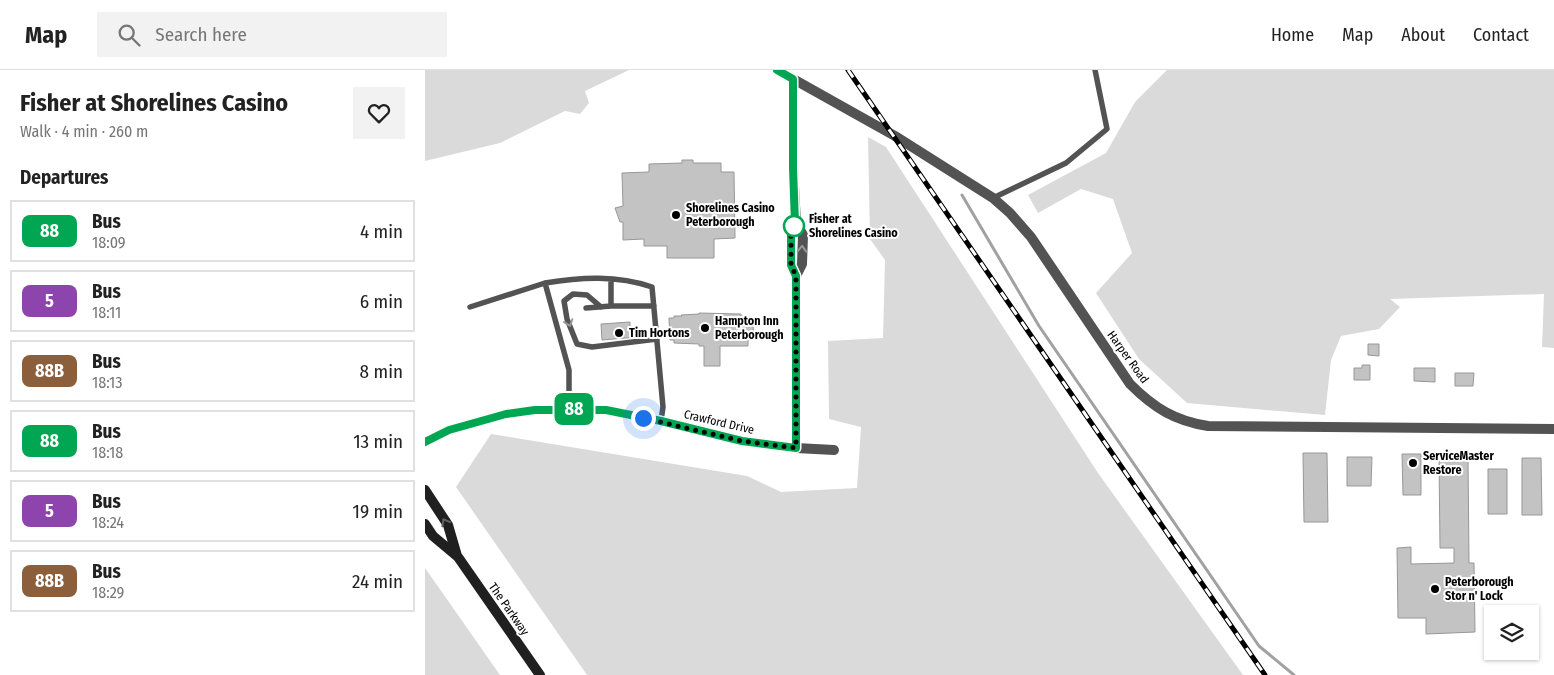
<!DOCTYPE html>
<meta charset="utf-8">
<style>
:root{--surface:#fff;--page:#f2f2f2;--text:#222;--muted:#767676;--line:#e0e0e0}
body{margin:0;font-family:"Fira Sans Condensed",sans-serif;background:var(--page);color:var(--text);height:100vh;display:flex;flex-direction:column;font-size:19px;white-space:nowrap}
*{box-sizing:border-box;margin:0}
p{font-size:16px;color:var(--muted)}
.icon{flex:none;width:28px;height:28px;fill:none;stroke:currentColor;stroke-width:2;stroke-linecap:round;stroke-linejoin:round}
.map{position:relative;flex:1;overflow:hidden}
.panel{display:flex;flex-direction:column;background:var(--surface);width:425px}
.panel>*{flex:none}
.badge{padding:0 10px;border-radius:8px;font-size:18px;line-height:32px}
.fabs{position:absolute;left:1059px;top:535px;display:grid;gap:10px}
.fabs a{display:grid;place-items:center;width:55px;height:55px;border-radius:0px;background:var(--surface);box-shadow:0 1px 4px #0004;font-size:25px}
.you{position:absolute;width:25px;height:25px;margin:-12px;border:4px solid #fff;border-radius:50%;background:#1a73e8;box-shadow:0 0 0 8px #1a73e833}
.map>.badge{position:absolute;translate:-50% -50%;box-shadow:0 0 0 2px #fff}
h2{padding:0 20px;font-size:19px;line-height:45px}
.round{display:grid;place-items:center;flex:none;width:52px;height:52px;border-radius:0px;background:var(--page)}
.summary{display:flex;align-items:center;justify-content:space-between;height:85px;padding:0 20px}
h1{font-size:24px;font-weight:700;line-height:38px}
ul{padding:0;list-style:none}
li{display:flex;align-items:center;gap:15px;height:62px;margin:0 10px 8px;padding:0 10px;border:2px solid var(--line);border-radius:0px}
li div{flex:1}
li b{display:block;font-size:19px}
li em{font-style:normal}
li .badge{min-width:55px;font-weight:700;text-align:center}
header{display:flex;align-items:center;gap:30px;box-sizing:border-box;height:70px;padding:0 25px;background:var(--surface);border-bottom:1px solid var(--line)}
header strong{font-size:24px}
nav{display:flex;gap:28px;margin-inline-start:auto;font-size:18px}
.search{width:350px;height:45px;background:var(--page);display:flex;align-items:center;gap:12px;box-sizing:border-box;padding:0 18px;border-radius:0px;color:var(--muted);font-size:19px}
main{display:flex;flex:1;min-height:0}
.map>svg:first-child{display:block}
.green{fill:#dadada}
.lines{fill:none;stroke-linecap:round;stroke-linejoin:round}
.stream{stroke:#a1a1a1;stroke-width:3}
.building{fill:#c3c3c3;stroke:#979797}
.service{stroke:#535353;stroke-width:5.5}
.minor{stroke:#535353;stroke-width:10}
.tertiary{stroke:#535353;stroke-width:10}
.secondary{stroke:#202020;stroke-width:10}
.rail-casing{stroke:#000;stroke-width:5}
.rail{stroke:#fff;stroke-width:3;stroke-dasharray:9;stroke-linecap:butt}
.oneway{stroke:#989898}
.oneway2{stroke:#636363}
.line-casing{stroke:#fff;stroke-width:11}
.line{stroke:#00a651;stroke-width:8}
.walk{stroke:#000;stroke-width:5;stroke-dasharray:0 9}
.poi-dot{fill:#000;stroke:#fff;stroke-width:2}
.stop-dot{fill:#fff;stroke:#00a651;stroke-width:2.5}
.labels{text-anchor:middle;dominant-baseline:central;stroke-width:4;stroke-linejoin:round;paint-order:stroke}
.poi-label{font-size:12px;font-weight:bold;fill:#000;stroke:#fff;text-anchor:start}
.stop-label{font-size:12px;font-weight:bold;fill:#000;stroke:#fff;text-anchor:start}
.street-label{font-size:12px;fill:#000;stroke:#fff}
</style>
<header>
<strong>Map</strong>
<div class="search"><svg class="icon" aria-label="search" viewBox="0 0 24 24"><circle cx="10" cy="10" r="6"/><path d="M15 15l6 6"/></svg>Search here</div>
<nav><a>Home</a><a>Map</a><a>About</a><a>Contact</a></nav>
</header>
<main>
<section class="panel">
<div class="summary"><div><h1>Fisher at Shorelines Casino</h1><p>Walk · 4 min · 260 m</p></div><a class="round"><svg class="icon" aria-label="heart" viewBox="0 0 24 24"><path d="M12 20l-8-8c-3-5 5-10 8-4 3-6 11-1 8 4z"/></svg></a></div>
<h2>Departures</h2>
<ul>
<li><span class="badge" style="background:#00a651;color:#fff">88</span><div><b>Bus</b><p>18:09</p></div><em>4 min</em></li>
<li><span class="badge" style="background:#8e44ad;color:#fff">5</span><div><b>Bus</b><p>18:11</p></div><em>6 min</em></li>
<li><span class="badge" style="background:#8b5e3c;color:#fff">88B</span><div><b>Bus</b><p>18:13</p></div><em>8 min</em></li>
<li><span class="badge" style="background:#00a651;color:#fff">88</span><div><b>Bus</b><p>18:18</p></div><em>13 min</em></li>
<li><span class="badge" style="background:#8e44ad;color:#fff">5</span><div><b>Bus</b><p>18:24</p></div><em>19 min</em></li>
<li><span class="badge" style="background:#8b5e3c;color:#fff">88B</span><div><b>Bus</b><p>18:29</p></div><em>24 min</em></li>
</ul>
</section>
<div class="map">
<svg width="1129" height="605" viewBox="0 0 1129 605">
<rect width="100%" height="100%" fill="#fff"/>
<path class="green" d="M0 0H204L160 21 164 33 155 44 140 41 75 73 0 91Z
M742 0H1129V278L1117 277 1119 224 965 229 975 237 954 259 916 266 906 290 900 345 762 333 714 289 671 223 707 183 688 129 656 119 613 143 603 125 681 83 710 32Z
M443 67 461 77 673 403 818 605H162L31 417 66 364 322 406 356 422 432 418 436 357 404 349 403 271 458 268 460 190 445 169Z
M0 498 75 605H0Z"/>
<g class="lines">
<path class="stream" d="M537 125 614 256 834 576 869 605"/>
</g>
<path class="building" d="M257 90H268V93H296V102H309L310 168 289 169V188H242V176H219V169L198 170V152H195L190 138 198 136 197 103 224 102V94L257 93Z
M274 243 316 244V246L327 247 329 266H327V270H323V276H295V296H279V276H274V274L249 273V270H245L244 248H249V246H257L256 245 274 244Z
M205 252V258H211L212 267 177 270 176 254Z
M943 274H954V286L943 285Z
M937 295H945V310H929V298H937Z
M989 298H1010V312L989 311Z
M1030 303H1049L1048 316H1030Z
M878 383H902L903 452H879Z
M977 384H996V425H978Z
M922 387H947L946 416H922Z
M1014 387H1043L1044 493H1049L1050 562 1001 564V548H973L972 478 986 477V494L1029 493V478H1015Z
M1097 388H1116L1117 445H1097Z
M1063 399H1082V444H1063Z"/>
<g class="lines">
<path class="service" d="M568 128 641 93 682 59 670 0
M186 209V236
M45 237 120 213
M176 237 162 225 148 224 139 231 142 249 152 274 167 277 232 269
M161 238 186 236H229
M144 339V300L120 213C156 207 192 205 227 217L238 337 236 351"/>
<path class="minor" d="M371 378 409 380"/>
<path class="tertiary" d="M352 0 470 66 568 128 585 143 606 167 705 314C729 338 750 351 783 356L1129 359
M368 9V98L371 153 366 165V195L371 206
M0 372 24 360 81 344 110 340H181L236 351 317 371 371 378V206L377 194 378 165 371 153"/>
<path class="secondary" d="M0 420 23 455 32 486
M0 454 8 466 33 487 115 605"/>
<defs>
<path id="rail" d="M423 0 840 605"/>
</defs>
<use href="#rail" class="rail-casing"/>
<use href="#rail" class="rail"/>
</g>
<defs><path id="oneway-chevron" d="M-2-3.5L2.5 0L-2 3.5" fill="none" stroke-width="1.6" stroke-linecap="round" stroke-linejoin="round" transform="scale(1.25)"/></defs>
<g class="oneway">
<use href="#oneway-chevron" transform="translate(377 179) rotate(-88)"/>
<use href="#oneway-chevron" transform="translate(144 253) rotate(71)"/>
</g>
<use class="oneway2" href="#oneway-chevron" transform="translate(20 452) rotate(-119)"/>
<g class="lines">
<defs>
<path id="line" d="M0 372 24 360 81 344 110 340H181L236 351 317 371 371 378V206L366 195V165L370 153 368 98V9L352 0"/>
</defs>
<use href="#line" class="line-casing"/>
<use href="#line" class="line"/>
<path class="walk" d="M218 348 317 371 371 378V206L366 195V165L370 153 369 156"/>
</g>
<g class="poi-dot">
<circle cx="251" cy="145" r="5"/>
<circle cx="280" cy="258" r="5"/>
<circle cx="194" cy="263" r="5"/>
<circle cx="988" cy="393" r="5"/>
<circle cx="1010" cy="519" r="5"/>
</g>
<circle class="stop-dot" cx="369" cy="156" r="10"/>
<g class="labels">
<g class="poi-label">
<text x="261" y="138">Shorelines Casino<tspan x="261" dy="14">Peterborough</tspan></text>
<text x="290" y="251">Hampton Inn<tspan x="290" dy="14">Peterborough</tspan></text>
<text x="204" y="263">Tim Hortons</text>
<text x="998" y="386">ServiceMaster<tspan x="998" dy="14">Restore</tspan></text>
<text x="1020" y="512">Peterborough<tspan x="1020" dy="14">Stor n' Lock</tspan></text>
</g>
<g class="stop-label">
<text x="384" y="149">Fisher at<tspan x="384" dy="14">Shorelines Casino</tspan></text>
</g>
<g class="street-label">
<text transform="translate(703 287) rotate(54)">Harper Road</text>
<text transform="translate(294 352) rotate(13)">Crawford Drive</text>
<text transform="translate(84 539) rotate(55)">The Parkway</text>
</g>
</g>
</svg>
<div class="fabs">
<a><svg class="icon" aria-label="layers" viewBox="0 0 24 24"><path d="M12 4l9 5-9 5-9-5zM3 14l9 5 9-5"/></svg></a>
</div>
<div class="you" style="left:218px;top:348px"></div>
<b class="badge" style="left:149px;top:339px;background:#00a651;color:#fff">88</b>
</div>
</main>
